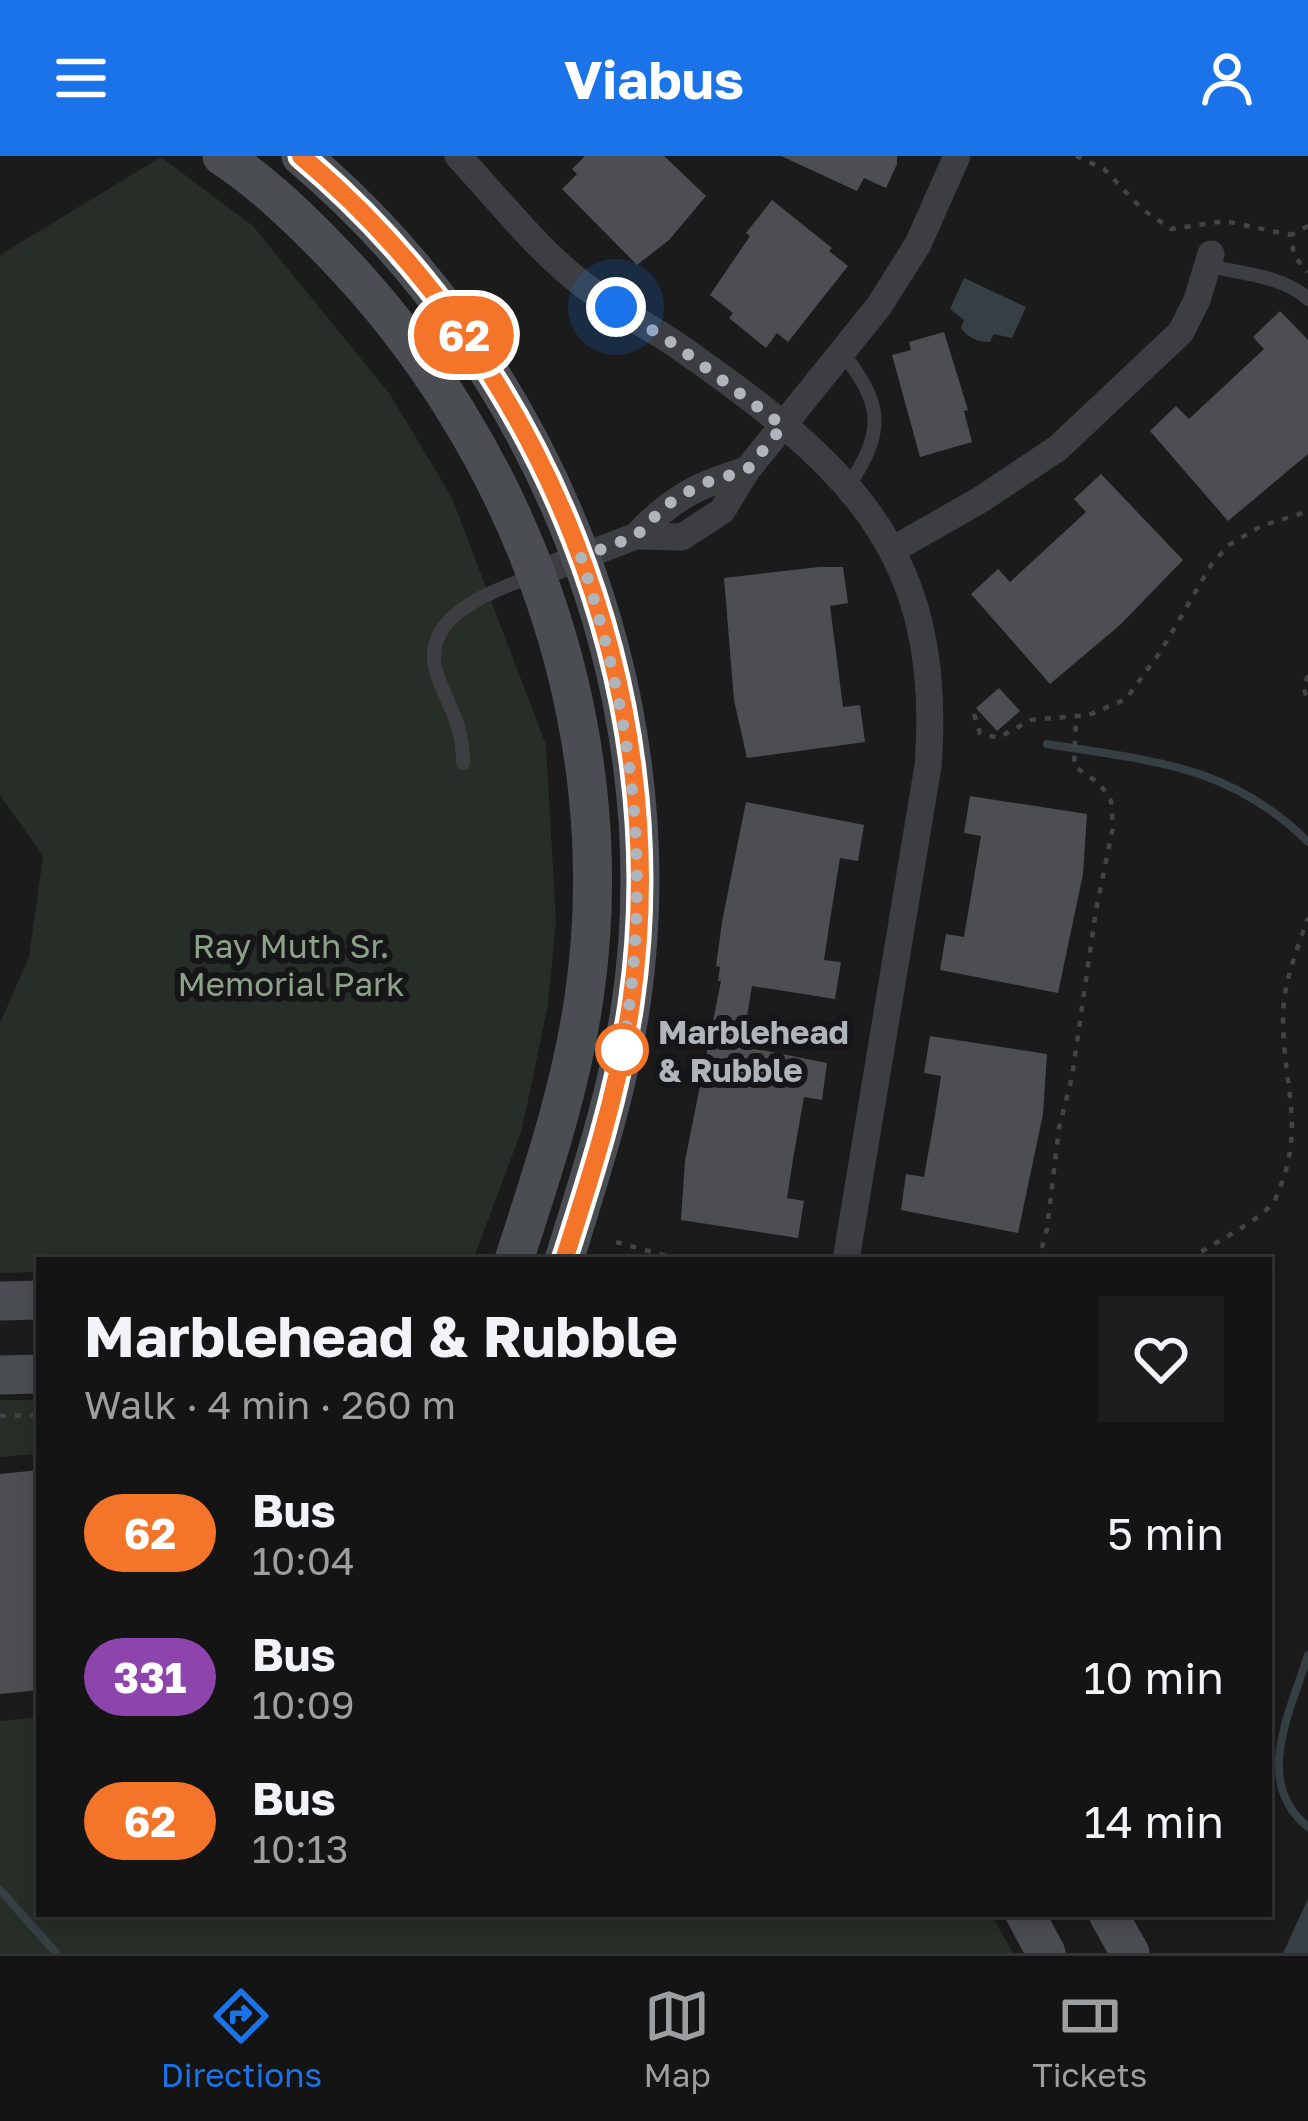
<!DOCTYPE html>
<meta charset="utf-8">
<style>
:root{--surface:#141415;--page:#1d1d1e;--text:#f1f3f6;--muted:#9d9ea0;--line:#333334;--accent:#1a73e8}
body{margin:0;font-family:"Golos Text",sans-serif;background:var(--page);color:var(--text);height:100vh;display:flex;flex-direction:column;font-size:45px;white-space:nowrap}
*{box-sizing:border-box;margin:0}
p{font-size:39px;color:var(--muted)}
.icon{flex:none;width:66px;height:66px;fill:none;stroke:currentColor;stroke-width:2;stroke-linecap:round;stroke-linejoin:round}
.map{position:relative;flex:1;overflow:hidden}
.details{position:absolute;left:36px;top:1101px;width:1236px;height:660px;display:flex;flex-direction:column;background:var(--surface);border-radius:0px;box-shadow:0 6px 18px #0003,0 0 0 3px var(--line)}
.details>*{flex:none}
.badge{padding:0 24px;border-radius:39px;font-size:42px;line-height:78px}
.you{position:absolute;width:60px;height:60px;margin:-30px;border:9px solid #fff;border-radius:50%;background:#1a73e8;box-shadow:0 0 0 18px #1a73e833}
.map>.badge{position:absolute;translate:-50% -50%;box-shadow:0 0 0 6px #fff}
.round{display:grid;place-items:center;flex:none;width:126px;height:126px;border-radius:0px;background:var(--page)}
.head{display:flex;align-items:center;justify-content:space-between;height:204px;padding:0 48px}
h1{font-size:57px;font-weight:700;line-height:90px}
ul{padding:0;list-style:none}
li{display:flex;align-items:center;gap:36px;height:144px;padding:0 48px}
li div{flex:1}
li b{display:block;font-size:45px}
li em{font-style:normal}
li .badge{min-width:132px;font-weight:700;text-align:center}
header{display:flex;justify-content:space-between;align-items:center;height:156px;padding:0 48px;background:var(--accent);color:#fff;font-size:54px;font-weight:700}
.menu{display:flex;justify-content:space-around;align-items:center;height:168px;border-top:3px solid var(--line);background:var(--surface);font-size:33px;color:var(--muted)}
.menu a{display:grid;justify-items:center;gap:6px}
.menu .on{color:var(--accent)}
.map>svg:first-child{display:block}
.green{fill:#272e27}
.water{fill:#364044}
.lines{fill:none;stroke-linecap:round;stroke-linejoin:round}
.stream{stroke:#364044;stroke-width:8}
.building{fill:#4d4e51}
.path{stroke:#424548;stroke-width:4.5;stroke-dasharray:6 9;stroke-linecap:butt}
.lane{stroke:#3c3e41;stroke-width:14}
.street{stroke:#3c3e41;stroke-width:27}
.secondary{stroke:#4a4d51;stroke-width:39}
.line-casing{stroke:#fff;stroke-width:27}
.line{stroke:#f47529;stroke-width:18}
.walk{stroke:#afb5ba;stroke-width:12;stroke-dasharray:0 21.6}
.stop-dot{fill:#fff;stroke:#f47529;stroke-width:6}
.labels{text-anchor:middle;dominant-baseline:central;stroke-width:12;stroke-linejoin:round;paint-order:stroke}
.park-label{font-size:33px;fill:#8ca388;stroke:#161618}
.stop-label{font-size:33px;font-weight:bold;fill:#afb5ba;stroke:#161618;text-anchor:start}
</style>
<header><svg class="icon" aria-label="menu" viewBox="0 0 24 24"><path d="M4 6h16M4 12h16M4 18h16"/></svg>Viabus<svg class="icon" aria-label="person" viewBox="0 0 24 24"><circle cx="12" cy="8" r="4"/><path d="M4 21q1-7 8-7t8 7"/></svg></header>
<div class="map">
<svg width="1308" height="1797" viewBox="0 0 1308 1797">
<rect width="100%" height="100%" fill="#1b1b1c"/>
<path class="green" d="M161 1 253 70 389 237 452 342 546 589 556 766 548 849 522 973 473 1104H39V1116L0 1117V867L29 801 43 700 0 639V99Z
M0 1244H39V1298L0 1301Z
M39 1561V1758H991L1013 1797H0V1565Z"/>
<path class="water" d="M964 122 1026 151 1012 182 994 178 990 186C978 186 968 182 961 172L964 164 950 153Z
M1308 1743V1797H1283Z"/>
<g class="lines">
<path class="stream" d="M1047 588C1150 605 1230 608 1308 686
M1308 1499C1291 1555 1252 1626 1308 1671
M0 1734 56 1797"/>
</g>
<path class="building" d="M585 0H664L706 40 669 84 637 109 562 33 577 18 572 13Z
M781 0H897V8L886 32 864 22 857 35Z
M772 44 832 92 829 95 848 110 788 186 777 177 766 192 729 162 733 157 710 139 750 80 746 77Z
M1280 155 1308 184V298L1228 365 1150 275 1176 250 1189 263 1264 193 1253 181Z
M944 176 968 254 964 255 972 286 920 301 892 199 911 194 909 186Z
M1101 318 1183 404 1120 469 1050 528 971 438 998 413 1010 426 1086 356 1074 343Z
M819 411H843L848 447 830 450 838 512 843 551 860 549 865 586 747 602 734 544 724 422Z
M999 532 1020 555 997 575 976 552Z
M970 640 1087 658 1083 718 1058 837 940 814 946 778 964 781 981 680 964 677Z
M746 646 864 669 858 705 840 702 830 764 824 804 841 806 835 843 752 830 742 890 827 907 822 944 804 941 793 1003 787 1042 804 1045 798 1082 681 1064 685 1005 721 825H718L720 811 716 810 722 766Z
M930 880 1047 898 1043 958 1018 1077 901 1054 906 1018 924 1021 935 959 941 920 924 917Z
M39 1314V1534L0 1538V1318Z"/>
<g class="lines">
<path class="path" d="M1076 0 1104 13 1142 53 1171 73 1225 65 1291 79
M1308 70 1291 79 1294 100 1308 116
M1308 520 1303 530 1308 546
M974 558 980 577 998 582 1031 564 1089 559 1126 543 1161 495 1211 409 1229 389 1261 370 1300 358 1308 350
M616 1086 681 1104
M1033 1104 1041 1095 1047 1073 1059 972 1072 921 1096 754 1113 671 1111 645 1100 628 1074 610 1076 562
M1189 1104C1214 1086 1255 1068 1274 1046 1308 972 1283 937 1283 861 1283 828 1297 793 1308 762
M0 1260 39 1259"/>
<path class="lane" d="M1208 110C1240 117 1284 120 1308 143
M842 196C882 248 886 273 849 329
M463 607C463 567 449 553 437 518 418 460 492 436 532 420"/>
<path class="street" d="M458 0C499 44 538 95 586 131 615 153 648 170 678 190 845 307 945 392 928 610L846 1104
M636 380C672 342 697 329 747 314
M894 393 980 344 1058 292 1181 176 1197 144 1211 98
M537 418 636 380 682 381 722 355 747 314 879 150 918 88 957 0"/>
<path class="secondary" d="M222 0C263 27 298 61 331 95 521 290 624 570 584 842 571 932 542 1018 514 1104
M301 0C542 203 677 534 631 848 618 936 590 1020 564 1104
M0 1145 39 1144
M0 1219 39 1218
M1025 1758 1046 1797
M1108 1758 1130 1797"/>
</g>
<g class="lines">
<defs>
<path id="line" d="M301 0C542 202 677 534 631 848 618 936 591 1020 564 1104"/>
</defs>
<use href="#line" class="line-casing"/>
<use href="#line" class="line"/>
<path class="walk" d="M616 151 677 190 783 270 747 314 701 328 665 350 636 380 581 401C636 572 652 722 622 899V894"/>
</g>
<circle class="stop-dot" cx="622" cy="894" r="24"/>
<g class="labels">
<g class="park-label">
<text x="291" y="789">Ray Muth Sr.<tspan x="291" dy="38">Memorial Park</tspan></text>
</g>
<g class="stop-label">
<text x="658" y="875">Marblehead<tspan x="658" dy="38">&amp; Rubble</tspan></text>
</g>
</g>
</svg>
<div class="you" style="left:616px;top:151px"></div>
<b class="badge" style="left:464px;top:179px;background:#f47529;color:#fff">62</b>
<section class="details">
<div class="head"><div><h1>Marblehead &amp; Rubble</h1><p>Walk · 4 min · 260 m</p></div><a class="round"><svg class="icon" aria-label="heart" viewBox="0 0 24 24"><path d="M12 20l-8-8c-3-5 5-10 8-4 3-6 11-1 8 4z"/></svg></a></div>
<ul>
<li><span class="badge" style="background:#f47529;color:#fff">62</span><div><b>Bus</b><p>10:04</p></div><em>5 min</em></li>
<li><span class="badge" style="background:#8e44ad;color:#fff">331</span><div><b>Bus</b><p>10:09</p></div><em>10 min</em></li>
<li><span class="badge" style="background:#f47529;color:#fff">62</span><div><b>Bus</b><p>10:13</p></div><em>14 min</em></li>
</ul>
</section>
</div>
<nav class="menu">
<a class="on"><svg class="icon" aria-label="directions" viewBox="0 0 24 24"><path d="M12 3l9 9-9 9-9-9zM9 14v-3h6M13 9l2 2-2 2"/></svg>Directions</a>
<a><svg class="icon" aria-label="map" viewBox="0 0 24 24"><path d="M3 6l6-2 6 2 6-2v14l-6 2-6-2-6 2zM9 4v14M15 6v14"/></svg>Map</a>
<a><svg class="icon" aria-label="tickets" viewBox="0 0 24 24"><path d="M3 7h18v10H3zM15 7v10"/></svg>Tickets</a>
</nav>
